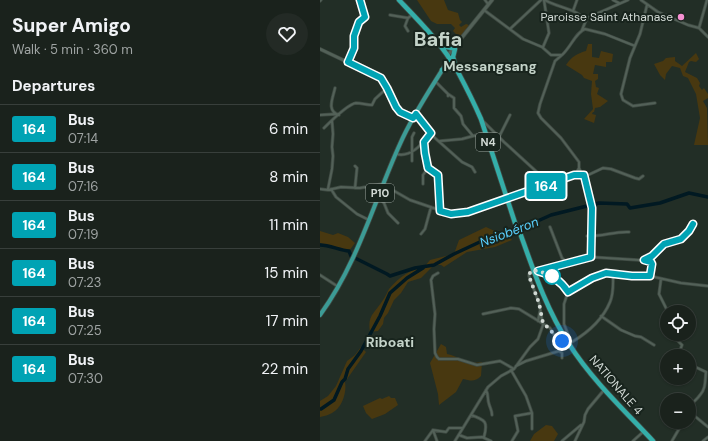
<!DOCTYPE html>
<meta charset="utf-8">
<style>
:root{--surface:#1a221c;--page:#232a25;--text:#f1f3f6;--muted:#9fa4a3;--line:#383f3b}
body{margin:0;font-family:"DM Sans",sans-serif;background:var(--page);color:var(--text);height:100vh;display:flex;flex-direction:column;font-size:15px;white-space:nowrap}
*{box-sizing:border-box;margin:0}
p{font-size:13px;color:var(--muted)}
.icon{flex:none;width:22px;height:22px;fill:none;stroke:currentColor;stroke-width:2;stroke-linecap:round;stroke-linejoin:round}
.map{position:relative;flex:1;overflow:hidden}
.panel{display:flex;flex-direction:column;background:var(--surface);width:320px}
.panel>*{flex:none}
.badge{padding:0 8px;border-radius:3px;font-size:14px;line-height:26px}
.tools{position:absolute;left:340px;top:305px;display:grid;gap:8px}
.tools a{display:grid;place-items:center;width:36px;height:36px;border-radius:50%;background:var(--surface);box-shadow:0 1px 3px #0004,0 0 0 1px var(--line);font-size:20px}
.you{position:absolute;width:20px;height:20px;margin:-10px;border:3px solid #fff;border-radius:50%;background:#1a73e8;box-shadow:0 0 0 6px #1a73e833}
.map>.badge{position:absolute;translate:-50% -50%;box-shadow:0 0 0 2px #fff}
h2{padding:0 12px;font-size:15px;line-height:36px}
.round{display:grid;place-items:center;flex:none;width:42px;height:42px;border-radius:21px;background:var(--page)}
.headline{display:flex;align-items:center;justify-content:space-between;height:68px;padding:0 12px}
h1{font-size:19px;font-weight:800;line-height:30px}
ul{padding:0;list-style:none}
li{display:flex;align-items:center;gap:12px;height:48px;padding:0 12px;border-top:1px solid var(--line)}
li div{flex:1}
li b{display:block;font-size:15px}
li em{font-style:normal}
li .badge{min-width:44px;font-weight:700;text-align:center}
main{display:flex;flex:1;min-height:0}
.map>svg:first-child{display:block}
.green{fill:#483810}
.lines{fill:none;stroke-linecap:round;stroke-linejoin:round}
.river{stroke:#011922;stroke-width:3.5}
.minor-casing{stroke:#3e4942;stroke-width:3.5}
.tertiary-casing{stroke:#3e4942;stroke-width:4}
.secondary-casing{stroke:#3e4942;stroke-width:4.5}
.primary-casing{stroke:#3e4942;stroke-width:5.5}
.trunk-casing{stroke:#3e4942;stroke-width:6}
.minor{stroke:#536158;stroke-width:2}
.tertiary{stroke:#536158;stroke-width:2.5}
.secondary{stroke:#536158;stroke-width:3}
.primary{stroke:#3c9b95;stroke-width:4}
.trunk{stroke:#34aea9;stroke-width:4.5}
.line-casing{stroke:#fff;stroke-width:9}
.line{stroke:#00a3b4;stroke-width:6}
.walk{stroke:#d1d9d4;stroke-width:4;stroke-dasharray:0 7.2}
.poi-dot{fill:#f590d1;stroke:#18241d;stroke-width:1.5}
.stop-dot{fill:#fff;stroke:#00a3b4;stroke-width:2}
.labels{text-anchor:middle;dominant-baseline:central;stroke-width:4;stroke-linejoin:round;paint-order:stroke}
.shield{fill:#18241d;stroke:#9aa39d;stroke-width:1}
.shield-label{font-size:11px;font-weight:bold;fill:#d1d9d4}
.poi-label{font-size:12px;fill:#d1d9d4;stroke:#18241d;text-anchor:end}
.street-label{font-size:12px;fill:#d1d9d4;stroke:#18241d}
.water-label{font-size:13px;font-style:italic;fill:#59cffc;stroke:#18241d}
.quarter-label{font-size:14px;font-weight:bold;fill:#c4d3c9;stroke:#18241d}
.town-label{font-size:20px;font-weight:bold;fill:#c4d3c9;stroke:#18241d}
</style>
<main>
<section class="panel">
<div class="headline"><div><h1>Super Amigo</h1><p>Walk · 5 min · 360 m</p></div><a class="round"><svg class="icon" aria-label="heart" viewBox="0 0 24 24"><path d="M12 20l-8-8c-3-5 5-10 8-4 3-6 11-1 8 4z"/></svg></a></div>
<h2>Departures</h2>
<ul>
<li><span class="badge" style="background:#00a3b4;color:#fff">164</span><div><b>Bus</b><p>07:14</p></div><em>6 min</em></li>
<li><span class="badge" style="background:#00a3b4;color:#fff">164</span><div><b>Bus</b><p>07:16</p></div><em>8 min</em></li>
<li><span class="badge" style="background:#00a3b4;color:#fff">164</span><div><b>Bus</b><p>07:19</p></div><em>11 min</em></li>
<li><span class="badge" style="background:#00a3b4;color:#fff">164</span><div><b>Bus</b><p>07:23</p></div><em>15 min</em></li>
<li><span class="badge" style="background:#00a3b4;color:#fff">164</span><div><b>Bus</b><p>07:25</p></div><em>17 min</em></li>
<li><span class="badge" style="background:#00a3b4;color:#fff">164</span><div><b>Bus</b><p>07:30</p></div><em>22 min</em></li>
</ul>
</section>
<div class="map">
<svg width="388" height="441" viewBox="0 0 388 441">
<rect width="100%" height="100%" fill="#222e26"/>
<path class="green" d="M97 0H124L128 10 138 13 140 20 142 22 139 25 141 27 146 24 149 25 139 39 137 38 138 36 133 31 135 28 131 24H117L111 21Z
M268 44H272V57L279 58 281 51 293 54 292 62H286V67L275 65 273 74H278V79L275 81 276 87 279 88 277 94 288 101 280 107 275 108 274 112H273L272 114 276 115 274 123 264 119 273 109 271 94 272 81 264 78 262 75 246 65C251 57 258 53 266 51Z
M376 53 379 59 376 62 371 61 369 62 365 72 377 78 380 83 379 86 382 90 384 88 388 94V98L383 101 387 108 388 145H374L380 118 376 94 368 78 363 76 360 68 352 66 346 74 345 80 340 75 334 64 343 61 346 58 355 57V61L362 66Z
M166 227 179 233 184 231 192 240 175 247 147 252 124 267 121 265H114L101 278 88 282 81 293 74 300 68 313 64 318 63 324 58 331 50 332C47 315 55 313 63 300 66 296 67 292 69 289 79 277 91 269 105 266L110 260 134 254 139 240Z
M0 231 13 235 18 233 28 237 35 243 29 251H23L0 243Z
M121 344 126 347 127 354C141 357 147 365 162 362L161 376C155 382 151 381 143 379L136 392 119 405 118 394 110 363Z
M41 347 46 352 25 382C27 392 22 408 12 413 9 415 4 416 0 417V401L8 396 16 386 27 361 35 355Z
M69 396 71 398H75L78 405 65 414 52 419 46 413 43 406 60 398 62 399Z
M226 425 232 426 238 434 234 441H210L214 434Z"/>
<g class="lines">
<path class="river" d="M0 245C10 245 19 250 29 251L31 256 67 274 70 276 95 268 114 265 134 254 179 233H191L231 215 279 203 307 204 310 208 340 203 369 193 388 197
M1 409 14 400 22 382 25 379 28 369 41 351 60 316 70 293 87 278 103 268"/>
<defs>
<path id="minor" d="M165 0 168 4
M225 0C238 8 256 8 265 20
M293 0 299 3
M321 0 338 12 368 25 379 28 388 37
M0 1 1 0
M327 5 320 34 310 58 301 94 303 100 313 106 335 103
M164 10 203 39 222 47 231 55H242C251 47 256 32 265 29L285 34 315 46
M253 11 257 0
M70 15 88 18
M379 28 387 0
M190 29 221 0
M262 30 267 18 308 0
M88 31 85 26 88 18 92 15
M223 47 229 33 224 0
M242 55 235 61 220 104 218 113 221 118 241 138 259 162V168L255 175
M28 62 34 48 33 36 39 23 45 17 40 0
M115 81 128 94V96
M15 88C13 98 6 111 19 115
M128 94 134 98V108L141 116 143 124 153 136
M96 114 115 138 142 162 152 167 155 172
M0 115 16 114
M163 121 184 142 230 184 255 175 266 176 283 168 291 169 315 178 319 179 323 176
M4 128C10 122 28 104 36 103 41 103 47 105 52 105L55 99 67 88
M179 137 190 115
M120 141 142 139 164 133
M104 142 107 166 108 168 118 175 121 202 120 211
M76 154C91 158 102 144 111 133
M92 161V137L94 133
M35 166 37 168 35 188
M259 168 262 175
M264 176 272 208 271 257
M103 184V175L108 168
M0 189 8 190 21 187 40 188 62 184 90 200 131 214 143 213 157 209 230 184
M8 189 12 169 13 156 12 147 13 134 12 121
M11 189 16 197 37 214 49 220
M59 198 64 203 68 213 78 223
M230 227 242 258 248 263
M101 234 105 229 111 207
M267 236C281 237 295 231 309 232
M325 260C333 256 336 250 342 245 354 236 365 244 373 224
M118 273 113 276 111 280 115 314 114 329 115 353 117 357 119 359H138L157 365 180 361 194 369
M0 275 17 286
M341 279 339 294 348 312
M248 291C241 281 231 274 218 271L271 257 318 260 331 262 332 264 330 276
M163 314 191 308 199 309 230 328 234 335 242 341V349L239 351 242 353V358
M281 316 301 330 315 336 321 337 334 345
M218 321 220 311
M356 334V339L362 345 358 356
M252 342C267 333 283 319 290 302 294 293 293 283 293 274
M249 344 251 342 244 324V304L248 292 272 278 286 273 312 276H330L361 283 388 286
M369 364 386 372C385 380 386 389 380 395 376 401 372 402 369 408
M196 366 206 361 239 351
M191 370 206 396 212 413 195 416 198 431 192 441
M166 390C169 395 167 399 169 404 170 408 172 410 172 415
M365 398 366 400
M369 414 371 413 388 427
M151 415C166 420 168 422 164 437
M212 429V413
M113 430 117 441
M139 435 147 438 162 437 171 441
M105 441 113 430 126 432 129 428H143
M135 441 168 387 181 376 194 369 210 347 218 339 223 325 222 320 219 303 209 276V274L213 270 218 271
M242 441 261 425
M255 441 264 422 265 415 268 409 284 390
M313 441 323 432
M352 441 363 422
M383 441 388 437"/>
<path id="tertiary" d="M0 49 61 78C76 97 66 106 93 118"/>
<path id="secondary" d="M127 56 172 0"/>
<path id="primary" d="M0 315C38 263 54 201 80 144 93 114 112 87 129 59"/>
<path id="trunk" d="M79 0C100 22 123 45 138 72 146 87 154 103 161 119L197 229 199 230C213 269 226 309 249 344 272 380 304 410 333 441
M121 46 132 48
M135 49 133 57 136 67
M122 70 128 68 137 71"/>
</defs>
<use href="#minor" class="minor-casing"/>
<use href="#tertiary" class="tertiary-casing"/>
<use href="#secondary" class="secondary-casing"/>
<use href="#primary" class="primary-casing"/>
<use href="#trunk" class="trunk-casing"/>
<use href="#minor" class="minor"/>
<use href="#tertiary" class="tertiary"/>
<use href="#secondary" class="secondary"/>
<use href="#primary" class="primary"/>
<use href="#trunk" class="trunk"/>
</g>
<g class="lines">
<defs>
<path id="line" d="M40 0 45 17 39 22 34 36V48L28 62 61 78 67 88 76 107 80 112 93 118 96 114 111 133 104 142 105 153 108 168 118 175 120 211 131 214 148 212 254 175H264L272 208 271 257 218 271C231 274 241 281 248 292L272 278 286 273 312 276H330L332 264 331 262 324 260 332 256 344 244 361 239 369 231 373 224"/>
</defs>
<use href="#line" class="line-casing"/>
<use href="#line" class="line"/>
<path class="walk" d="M232 276 234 277 225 273 213 270 209 274V276L219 303 223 323C230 329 235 336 242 341"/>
</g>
<circle class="poi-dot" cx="361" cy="17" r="4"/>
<circle class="stop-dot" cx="232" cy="276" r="8"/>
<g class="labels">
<g class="shield">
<rect x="156" y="133" width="24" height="18" rx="3"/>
<rect x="46" y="184" width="28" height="18" rx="3"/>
</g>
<g class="shield-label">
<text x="168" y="142">N4</text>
<text x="60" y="193">P10</text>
</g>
<g class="poi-label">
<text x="353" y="17">Paroisse Saint Athanase</text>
</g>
<g class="street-label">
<text transform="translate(296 385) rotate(49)">NATIONALE 4</text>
</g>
<g class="water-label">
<text transform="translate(189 232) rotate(-21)">Nsiobéron</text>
</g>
<g class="quarter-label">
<text x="170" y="66">Messangsang</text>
<text x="70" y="342">Riboati</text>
</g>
<g class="town-label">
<text x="118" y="39">Bafia</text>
</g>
</g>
</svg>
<div class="tools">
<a><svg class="icon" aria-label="locate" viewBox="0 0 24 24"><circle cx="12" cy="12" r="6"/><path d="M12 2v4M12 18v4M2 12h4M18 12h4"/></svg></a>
<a>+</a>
<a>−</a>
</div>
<div class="you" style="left:242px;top:341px"></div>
<b class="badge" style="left:226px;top:186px;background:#00a3b4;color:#fff">164</b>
</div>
</main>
